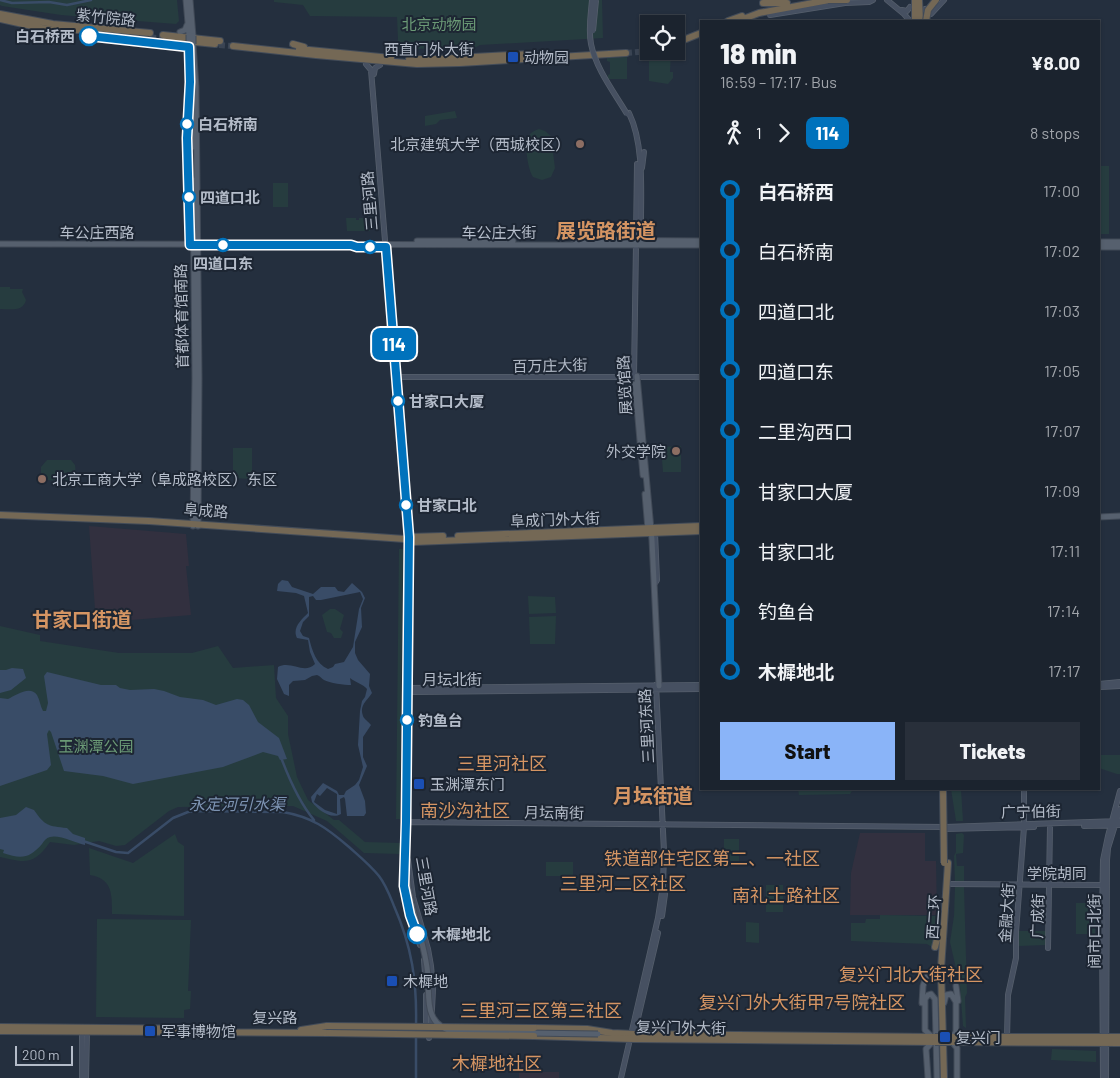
<!DOCTYPE html>
<meta charset="utf-8">
<style>
:root{--surface:#1b232e;--page:#282f3a;--text:#f1f3f6;--muted:#a0a4aa;--line:#39404a;--accent:#8ab4f8}
body{margin:0;font-family:Barlow,"Noto Sans SC",sans-serif;background:var(--page);color:var(--text);height:100vh;display:flex;flex-direction:column;font-size:19px;white-space:nowrap}
*{box-sizing:border-box;margin:0}
p{font-size:16px;color:var(--muted)}
.icon{flex:none;width:28px;height:28px;fill:none;stroke:currentColor;stroke-width:2;stroke-linecap:round;stroke-linejoin:round}
.map{position:relative;flex:1;overflow:hidden}
.drawer{position:absolute;left:700px;top:20px;width:400px;height:770px;display:flex;flex-direction:column;background:var(--surface);border-radius:0px;box-shadow:0 1px 4px #0004,0 0 0 1px var(--line)}
.drawer>*{flex:none}
.badge{padding:0 10px;border-radius:8px;font-size:18px;line-height:32px}
.controls{position:absolute;left:640px;top:15px;display:grid;gap:10px}
.controls a{display:grid;place-items:center;width:45px;height:45px;border-radius:0px;background:var(--surface);box-shadow:0 1px 4px #0004,0 0 0 1px var(--line);font-size:25px}
.scale{position:absolute;left:15px;bottom:12px;width:58px;box-sizing:border-box;padding-left:5px;border:2px solid #b4bcc9;border-top:0;font-size:14px;line-height:18px;white-space:nowrap;color:#b4bcc9;-webkit-text-stroke:4px #1d2633;paint-order:stroke}
.map>.badge{position:absolute;translate:-50% -50%;box-shadow:0 0 0 2px #fff}
.legs{display:flex;align-items:center;gap:8px;height:55px;padding:0 20px;font-size:16px}
.legs p{margin-inline-start:auto}
.head{display:flex;align-items:center;justify-content:space-between;height:85px;padding:0 20px}
h1{font-size:28px;font-weight:800;line-height:38px}
.cta{display:flex;gap:10px;margin-top:auto;padding:10px 20px}
.cta a{flex:1;height:58px;border-radius:0px;background:var(--accent);color:#111;font-size:20px;font-weight:800;line-height:58px;text-align:center}
.cta a+a{background:var(--page);color:var(--text)}
ul{padding:0 20px;list-style:none}
li{display:flex;align-items:center;gap:18px;height:60px;font-size:19px}
li i{display:grid;place-items:center;width:8px;height:100%;margin:0 6px;background:currentColor}
li i::after{content:'';width:12px;height:12px;margin:-6px;border:4px solid;border-radius:50%;background:var(--surface)}
li p{margin-inline-start:auto}
li:first-child i{background:linear-gradient(#0000 50%,currentColor 0)}
li:last-child i{background:linear-gradient(currentColor 50%,#0000 0)}
.map>svg:first-child{display:block}
.medical{fill:#32303f}
.green{fill:#263c3f}
.water{fill:#394c67;fill-rule:evenodd}
.lines{fill:none;stroke-linecap:round;stroke-linejoin:round}
.canal{stroke:#394c67;stroke-width:2.5}
.highway-tunnel{stroke:#3a4453;stroke-width:6;stroke-dasharray:6 3;stroke-linecap:butt}
.secondary-casing{stroke:#565f6c;stroke-width:6}
.primary-casing{stroke:#414a57;stroke-width:7}
.highway-casing{stroke:#434c59;stroke-width:8}
.secondary{stroke:#465061;stroke-width:4.5}
.primary{stroke:#56606e;stroke-width:5}
.highway{stroke:#746855;stroke-width:6}
.secondary-bridge-casing{stroke:#565f6c;stroke-width:6;stroke-linecap:butt}
.primary-bridge-casing{stroke:#414a57;stroke-width:7;stroke-linecap:butt}
.highway-bridge-casing{stroke:#434c59;stroke-width:8;stroke-linecap:butt}
.secondary-bridge{stroke:#465061;stroke-width:4.5}
.primary-bridge{stroke:#56606e;stroke-width:5}
.highway-bridge{stroke:#746855;stroke-width:6}
.line-1-casing{stroke:#fff;stroke-width:11}
.line-1{stroke:#0072bc;stroke-width:8}
.stop-1-dot{fill:#fff;stroke:#0072bc;stroke-width:2.5}
.transit-dot{fill:#1a4fb4;stroke:#1d2633;stroke-width:2}
.education-dot{fill:#8d6e63;stroke:#1d2633;stroke-width:2}
.labels{text-anchor:middle;dominant-baseline:central;stroke-width:4;stroke-linejoin:round;paint-order:stroke}
.street-label{font-size:15px;fill:#b4bcc9;stroke:#1d2633}
.park-label{font-size:15px;fill:#6b9a76;stroke:#1d2633}
.stop-label{font-size:15px;font-weight:bold;fill:#b4bcc9;stroke:#1d2633;text-anchor:start}
.poi-label{font-size:15px;fill:#b4bcc9;stroke:#1d2633;text-anchor:start}
.water-label{font-size:16px;font-style:italic;fill:#7c92b1;stroke:#1d2633}
.quarter-label{font-size:18px;fill:#d59563;stroke:#1d2633}
.district-label{font-size:20px;font-weight:bold;fill:#d59563;stroke:#1d2633}
</style>
<div class="map">
<svg width="1120" height="1078" viewBox="0 0 1120 1078">
<rect width="100%" height="100%" fill="#242f3e"/>
<path class="medical" d="M89 526 186 534 189 566H186L191 615 96 623Z
M860 833H925V861H936L937 915H850L851 873Z
M519 1063 535 1064V1072H559V1078H519Z"/>
<path class="green" d="M0 0H177L179 21 176 24 61 15 2 6 0 5Z
M274 0H602L603 38 480 45 474 48 396 49 398 39 397 17 310 16 303 5 274 2Z
M671 52 670 72H673V78L668 84 649 81V56Z
M627 57V79H608V75L610 74V62L607 61V58Z
M455 111 457 118 440 120 436 124 425 126V116Z
M539 129 545 131 551 136 555 168 551 177 542 180 533 177C528 170 525 148 527 140 528 134 533 131 539 129Z
M1099 166H1109V234H1099Z
M273 183H288V207H273Z
M346 218H356V220H359V218H369L370 231H347Z
M0 287H10V289H23L22 292 26 300C23 312 11 309 0 309Z
M681 446V472H663L661 447Z
M233 448H252V479L233 478Z
M47 460H71L75 465 76 475 71 481 45 480 41 475V467Z
M399 549H403L400 819H396Z
M528 596 555 597 556 613 529 614Z
M330 609H335L344 615 340 629 343 632 341 638H334L331 633 327 632 322 615Z
M556 616 555 644H530L529 617Z
M0 626 40 635V641L119 653H192L218 646 233 668 274 665 276 698 288 716V734L297 777 308 800 334 820H339L365 842 401 843 400 854 364 853 327 821 293 806 178 807 169 811 125 845 116 846 99 841 74 845 50 842C34 865 26 863 0 857Z
M1099 755H1120V774H1117L1099 768Z
M798 789H861L860 791 853 789 850 794 799 795Z
M951 789H961L963 821H956Z
M962 833 964 835 963 853 956 854 957 866H964V883H955L954 856 956 852V834Z
M175 834 178 842 184 846V916L112 914C112 895 113 879 90 875L89 848 133 863Z
M724 839H739V863L724 862Z
M546 862H573V876H546Z
M766 885H783V912H766Z
M955 887H964L967 993 965 997 966 1028 963 1026 960 986 950 942 954 916Z
M1076 903H1095V934H1076Z
M880 915 936 916 932 947 927 944 851 941V923H865L866 919H880Z
M97 919 191 920 188 991H191L190 1009 184 1010V1018L96 1017Z
M746 922 759 923V943L746 942Z
M1019 931H1046L1045 945 1019 946Z
M1052 1049 1096 1051V1062L1051 1060Z"/>
<path class="water" d="M282 580 288 581 292 587 313 594 321 587H335L338 591 344 592 352 583 362 592 365 598 361 608 362 627 355 642V653L358 660 370 674 369 686 372 693C367 701 359 705 363 716 364 719 369 722 371 725L363 737V757L367 766 359 785 365 801 366 813 364 816H347L345 799 344 797 340 799 341 814C331 820 318 810 312 802L311 797 323 783 337 791 339 795H344L346 791 355 785 359 780 363 767 358 745 360 711 362 701 365 697 367 689C363 684 355 682 350 678L351 685C345 685 329 683 324 680 322 679 320 676 317 675L312 676 305 680 293 681 289 685V696L284 694 277 679 278 667C291 660 304 675 315 664L310 652 308 640 297 638C292 628 301 620 308 613L304 596 296 593 277 591 278 584ZM360 592 363 599 359 609 353 647 344 662 335 664 333 667 328 669C316 664 312 650 309 638L303 636 300 631 303 622 309 616V597L313 596 316 600H321ZM327 788 337 794V814L325 810 314 802 317 794 320 796Z
M12 668 23 669 26 678 11 690 0 693V670H6Z
M47 672 101 685H116L120 688 130 690 154 689 164 691 180 697 203 700 216 705 237 699 243 700 249 705 258 722 279 738 287 759 280 760 278 756 263 752 223 767 133 784 103 776 64 771 51 732 49 730 47 734 51 765 47 770 0 786V698L8 699C16 695 30 685 37 695 40 700 40 706 43 711H46L48 703 44 676Z
M26 807 34 810C45 826 48 826 67 828L73 834 85 838V845C77 843 58 834 50 837 46 838 44 841 42 844 29 859 21 859 3 853L4 850 0 849V818L16 815Z"/>
<g class="lines">
<path class="canal" d="M0 0 12 3 49 2 67 5 91 0
M282 760C290 781 299 802 314 820
M83 841 116 852 128 853 173 818 188 812 196 811 283 812C312 817 327 828 349 847 359 856 370 865 379 876 386 885 390 896 394 906 412 947 417 981 416 1025
M416 1078V1036"/>
<path class="highway-tunnel" d="M150 37 163 39
M219 45 233 46
M626 53 650 51"/>
<defs>
<path id="secondary" d="M887 0 904 14 910 21
M925 9 927 13 931 14 944 0
M902 10 907 11 910 7
M770 15 845 3 869 2 873 0
M366 64 371 70 409 533 406 822 404 886 410 915 420 945
M374 74 375 68 380 65
M629 113C646 148 640 201 641 240
M642 168 644 152
M636 240 637 164
M634 376 636 244
M398 377H701
M655 583 657 580 655 533
M1099 684 1120 682
M1100 687 1120 686
M410 688 701 685
M408 690 413 692 701 689
M406 822 945 827 1120 821
M1084 826 1120 825
M944 829 1034 827
M408 860 413 897 428 949 431 966 433 989 431 1029
M951 884 1103 885
M662 916 665 894
M1048 948 1050 826
M424 960 426 987
M426 995V1024L429 1038
M82 1029V1078
M634 1035 658 933
M1007 1038 1008 995 1016 958V932L1024 827V789
M86 1078 87 1030
M621 1078 658 918 663 886 664 852 656 685
M1103 1078 1102 923 1103 860 1108 836 1120 791
M1106 1078 1107 860 1108 848 1120 809"/>
<path id="primary" d="M186 0 189 35
M190 0 193 36
M180 32 185 30 187 25
M193 44 196 87 199 378 198 526
M189 45 193 147
M574 240 701 241
M417 241H513
M1099 242H1120
M0 244 701 245
M1099 247H1120
M637 376 652 540 659 686
M635 384 643 475
M645 494 648 530
M1099 517 1120 516
M193 526 195 378 193 180
M406 857 407 875
M956 986 958 1001
M922 1003 923 986 927 974
M944 1003 946 995 951 994 956 1002V1032L953 1036 950 1037
M931 1036 925 1030V999L928 995 931 994 935 999 937 1078
M952 1042 957 1048V1078
M928 1078 926 1049 932 1042"/>
<path id="highway" d="M915 0V21
M919 0 920 21
M763 3H787
M0 14 53 24 150 33
M0 19 50 30H78
M728 21 742 16
M738 21 759 13 829 0
M163 35 220 41
M166 39 215 44
M676 43 701 33
M293 44 304 47
M233 46 316 55 417 64 460 63 626 53
M299 49 391 58
M650 51H651
M409 59H436L531 54
M0 515 149 521 405 539 414 542 701 531
M458 536 701 526
M408 537 443 536
M935 947 938 935 941 932
M0 1027 219 1029
M534 1028 587 1029 612 1033 634 1034 935 1037
M301 1030 327 1026
M0 1031 329 1033
M534 1036 633 1039 935 1042
M950 1037H1120
M952 1042 1120 1043
M944 1078 941 969 948 863"/>
</defs>
<use href="#secondary" class="secondary-casing"/>
<use href="#primary" class="primary-casing"/>
<use href="#highway" class="highway-casing"/>
<use href="#secondary" class="secondary"/>
<use href="#primary" class="primary"/>
<use href="#highway" class="highway"/>
<defs>
<path id="secondary-bridge" d="M592 0C591 14 588 29 591 44 596 69 614 92 627 114
M593 31 596 0"/>
<path id="primary-bridge" d="M189 35V45
M193 36V44
M407 875C409 910 426 942 428 977 429 989 427 1004 432 1015 436 1025 445 1030 456 1032L598 1034"/>
<path id="highway-bridge" d="M828 0H847
M926 21 928 10 936 0
M943 789 944 863
M327 1026 534 1028
M329 1033 534 1036
M935 1037H950
M935 1042H952"/>
</defs>
<use href="#secondary-bridge" class="secondary-bridge-casing"/>
<use href="#primary-bridge" class="primary-bridge-casing"/>
<use href="#highway-bridge" class="highway-bridge-casing"/>
<use href="#secondary-bridge" class="secondary-bridge"/>
<use href="#primary-bridge" class="primary-bridge"/>
<use href="#highway-bridge" class="highway-bridge"/>
</g>
<g class="lines">
<defs>
<path id="line-1" d="M89 36 189 47 190 82 187 138 190 245H351L357 247H386L409 537 406 822 404 886 410 915 417 934"/>
</defs>
<use href="#line-1" class="line-1-casing"/>
<use href="#line-1" class="line-1"/>
</g>
<g class="stop-1-dot">
<circle cx="89" cy="36" r="9"/>
<circle cx="187" cy="124" r="6"/>
<circle cx="189" cy="197" r="6"/>
<circle cx="223" cy="245" r="6"/>
<circle cx="370" cy="247" r="6"/>
<circle cx="398" cy="401" r="6"/>
<circle cx="406" cy="505" r="6"/>
<circle cx="407" cy="720" r="6"/>
<circle cx="417" cy="934" r="9"/>
</g>
<g class="transit-dot">
<rect x="507" y="51" width="12" height="12" rx="2.5"/>
<rect x="413" y="778" width="12" height="12" rx="2.5"/>
<rect x="386" y="975" width="12" height="12" rx="2.5"/>
<rect x="144" y="1025" width="12" height="12" rx="2.5"/>
<rect x="939" y="1031" width="12" height="12" rx="2.5"/>
</g>
<g class="education-dot">
<circle cx="580" cy="144" r="5"/>
<circle cx="676" cy="451" r="5"/>
<circle cx="42" cy="479" r="5"/>
</g>
<g class="labels">
<g class="street-label">
<text transform="translate(106 17) rotate(6)">紫竹院路</text>
<text x="429" y="49">西直门外大街</text>
<text transform="translate(369 201) rotate(-95)">三里河路</text>
<text x="97" y="232">车公庄西路</text>
<text x="499" y="232">车公庄大街</text>
<text transform="translate(181 316) rotate(-91)">首都体育馆南路</text>
<text transform="translate(550 365) rotate(-1)">百万庄大街</text>
<text transform="translate(624 385) rotate(-93)">展览馆路</text>
<text transform="translate(206 510) rotate(4)">阜成路</text>
<text transform="translate(555 519) rotate(-2)">阜成门外大街</text>
<text x="452" y="679">月坛北街</text>
<text transform="translate(646 726) rotate(-93)">三里河东路</text>
<text transform="translate(1031 811) rotate(-1)">广宁伯街</text>
<text transform="translate(554 812) rotate(1)">月坛南街</text>
<text x="1057" y="873">学院胡同</text>
<text transform="translate(427 886) rotate(80)">三里河路</text>
<text transform="translate(1006 913) rotate(-86)">金融大街</text>
<text transform="translate(1037 916) rotate(-88)">广成街</text>
<text transform="translate(933 917) rotate(-86)">西二环</text>
<text transform="translate(1094 931) rotate(-90)">闹市口北街</text>
<text x="275" y="1017">复兴路</text>
<text transform="translate(681 1027) rotate(1)">复兴门外大街</text>
</g>
<g class="park-label">
<text x="439" y="24">北京动物园</text>
<text x="96" y="746">玉渊潭公园</text>
</g>
<g class="stop-label">
<text x="75" y="36" text-anchor="end">白石桥西</text>
<text x="198" y="124">白石桥南</text>
<text x="200" y="197">四道口北</text>
<text x="223" y="263" text-anchor="middle">四道口东</text>
<text x="409" y="401">甘家口大厦</text>
<text x="417" y="505">甘家口北</text>
<text x="418" y="720">钓鱼台</text>
<text x="431" y="934">木樨地北</text>
</g>
<g class="poi-label">
<text x="524" y="57">动物园</text>
<text x="570" y="144" text-anchor="end">北京建筑大学（西城校区）</text>
<text x="666" y="451" text-anchor="end">外交学院</text>
<text x="52" y="479">北京工商大学（阜成路校区）东区</text>
<text x="430" y="784">玉渊潭东门</text>
<text x="403" y="981">木樨地</text>
<text x="161" y="1031">军事博物馆</text>
<text x="956" y="1037">复兴门</text>
</g>
<g class="water-label">
<text x="237" y="803">永定河引水渠</text>
</g>
<g class="quarter-label">
<text x="502" y="763">三里河社区</text>
<text x="465" y="810">南沙沟社区</text>
<text x="712" y="858">铁道部住宅区第二、一社区</text>
<text x="623" y="883">三里河二区社区</text>
<text x="786" y="895">南礼士路社区</text>
<text x="911" y="974">复兴门北大街社区</text>
<text x="802" y="1002">复兴门外大街甲7号院社区</text>
<text x="541" y="1010">三里河三区第三社区</text>
<text x="497" y="1063">木樨地社区</text>
</g>
<g class="district-label">
<text x="606" y="230">展览路街道</text>
<text x="82" y="619">甘家口街道</text>
<text x="653" y="795">月坛街道</text>
</g>
</g>
</svg>
<div class="controls">
<a><svg class="icon" aria-label="locate" viewBox="0 0 24 24"><circle cx="12" cy="12" r="6"/><path d="M12 2v4M12 18v4M2 12h4M18 12h4"/></svg></a>
</div>
<div class="scale">200 m</div>
<b class="badge" style="left:394px;top:344px;background:#0072bc;color:#fff">114</b>
<section class="drawer">
<div class="head"><div><h1>18 min</h1><p>16:59 – 17:17 · Bus</p></div><b>¥8.00</b></div>
<div class="legs"><svg class="icon" aria-label="walk" viewBox="0 0 24 24"><circle cx="13" cy="4" r="2"/><path d="M13 8l-2 6 4 7M11 14l-3 7M7 12l3-4h3l4 4"/></svg>1<svg class="icon" aria-label="forward" viewBox="0 0 24 24"><path d="M9 5l7 7-7 7"/></svg><b class="badge" style="background:#0072bc;color:#fff">114</b><p>8 stops</p></div>
<ul>
<li><i style="color:#0072bc"></i><b>白石桥西</b><p>17:00</p></li>
<li><i style="color:#0072bc"></i><span>白石桥南</span><p>17:02</p></li>
<li><i style="color:#0072bc"></i><span>四道口北</span><p>17:03</p></li>
<li><i style="color:#0072bc"></i><span>四道口东</span><p>17:05</p></li>
<li><i style="color:#0072bc"></i><span>二里沟西口</span><p>17:07</p></li>
<li><i style="color:#0072bc"></i><span>甘家口大厦</span><p>17:09</p></li>
<li><i style="color:#0072bc"></i><span>甘家口北</span><p>17:11</p></li>
<li><i style="color:#0072bc"></i><span>钓鱼台</span><p>17:14</p></li>
<li><i style="color:#0072bc"></i><b>木樨地北</b><p>17:17</p></li>
</ul>
<div class="cta"><a>Start</a><a>Tickets</a></div>
</section>
</div>
